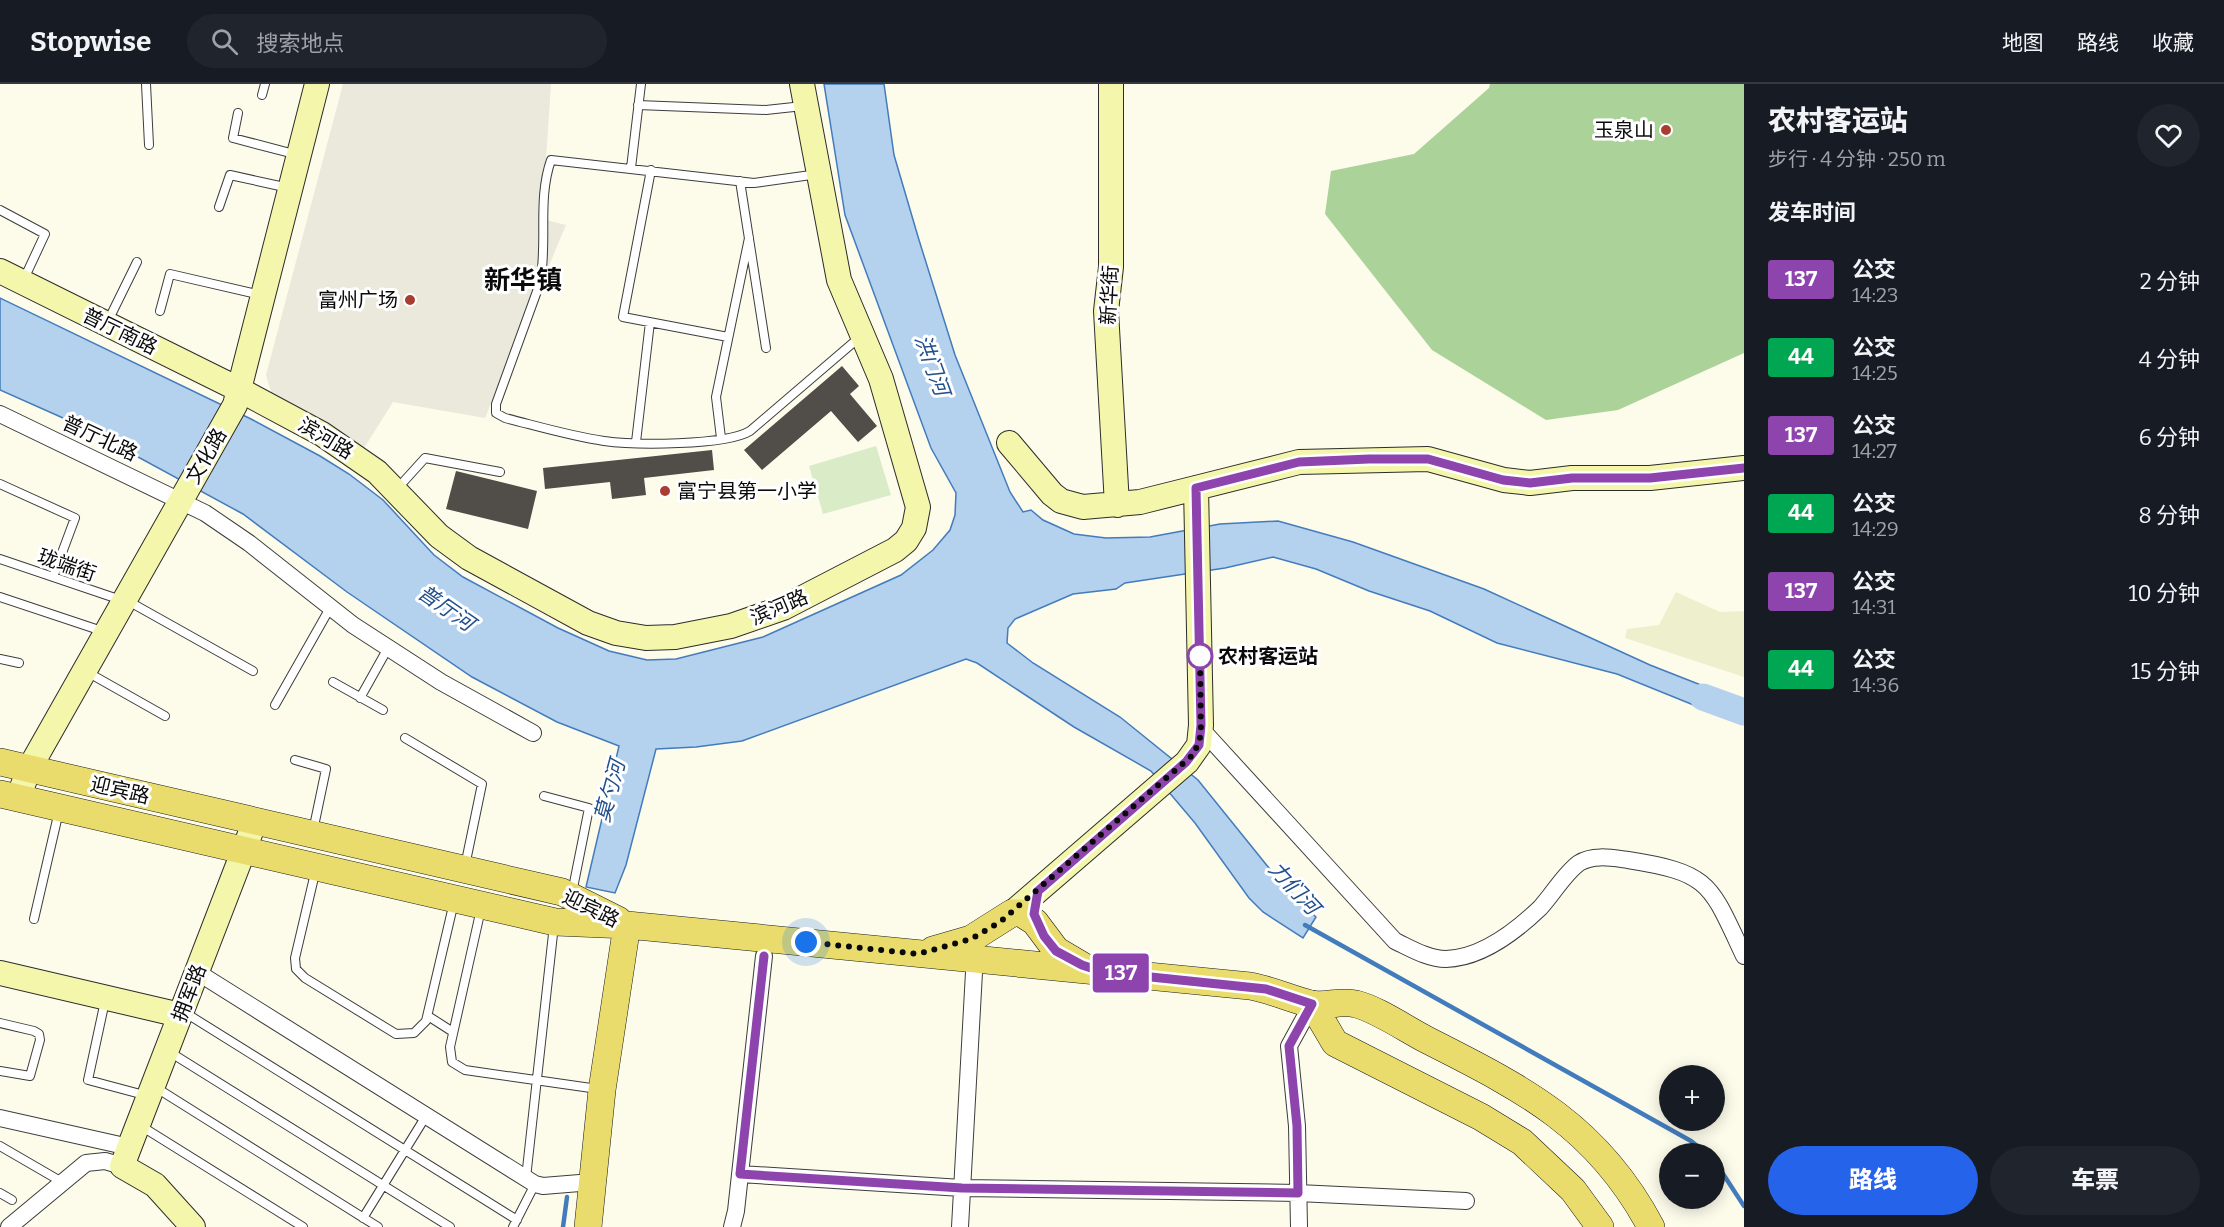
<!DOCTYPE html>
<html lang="zh">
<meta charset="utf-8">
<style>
:root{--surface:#171b24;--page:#20242c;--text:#f1f3f6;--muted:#9ea1a6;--line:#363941;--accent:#2563eb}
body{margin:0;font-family:Bitter,"Noto Sans SC",serif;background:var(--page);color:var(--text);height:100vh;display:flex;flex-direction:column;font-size:22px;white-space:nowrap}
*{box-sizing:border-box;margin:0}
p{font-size:20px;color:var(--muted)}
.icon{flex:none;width:33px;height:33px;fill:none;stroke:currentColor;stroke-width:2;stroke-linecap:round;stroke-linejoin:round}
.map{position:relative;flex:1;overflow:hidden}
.drawer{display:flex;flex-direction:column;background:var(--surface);width:480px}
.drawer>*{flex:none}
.badge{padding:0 12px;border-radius:4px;font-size:21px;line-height:39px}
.controls{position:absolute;left:1659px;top:981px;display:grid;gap:12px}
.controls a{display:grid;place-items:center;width:66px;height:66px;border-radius:50%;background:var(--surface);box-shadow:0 3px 15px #0003;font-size:30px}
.you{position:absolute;width:30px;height:30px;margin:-15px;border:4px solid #fff;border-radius:50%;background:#1a73e8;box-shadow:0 0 0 9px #1a73e833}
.map>.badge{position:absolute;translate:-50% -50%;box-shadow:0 0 0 3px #fff}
h2{padding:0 24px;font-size:22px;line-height:54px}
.round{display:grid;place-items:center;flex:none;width:63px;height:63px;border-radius:32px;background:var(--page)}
.headline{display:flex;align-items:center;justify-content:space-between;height:102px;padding:0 24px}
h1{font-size:28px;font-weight:800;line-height:45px}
.cta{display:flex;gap:12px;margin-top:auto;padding:12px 24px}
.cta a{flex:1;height:69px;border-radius:36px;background:var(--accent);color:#fff;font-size:24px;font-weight:800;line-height:69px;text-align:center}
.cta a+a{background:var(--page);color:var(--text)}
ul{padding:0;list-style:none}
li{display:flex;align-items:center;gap:18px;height:78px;padding:0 24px}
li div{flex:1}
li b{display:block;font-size:22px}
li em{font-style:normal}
li .badge{min-width:66px;font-weight:700;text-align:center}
header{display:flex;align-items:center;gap:36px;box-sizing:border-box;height:84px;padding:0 30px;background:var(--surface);border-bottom:2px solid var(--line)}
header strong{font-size:28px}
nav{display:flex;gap:33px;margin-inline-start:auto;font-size:21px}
.search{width:420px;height:54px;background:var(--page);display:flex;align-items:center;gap:15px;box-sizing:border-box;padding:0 21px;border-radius:33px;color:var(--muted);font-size:22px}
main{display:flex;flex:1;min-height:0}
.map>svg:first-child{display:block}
.farmland{fill:#eeefcd}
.forest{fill:#abd299}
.pitch{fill:#daebc8}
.plaza{fill:#ebe9db}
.water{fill:#b4d1ee;stroke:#437cbd;stroke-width:1.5}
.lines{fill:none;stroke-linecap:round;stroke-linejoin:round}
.stream{stroke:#437cbd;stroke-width:4.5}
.river{stroke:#b4d1ee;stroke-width:27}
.building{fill:#514d48}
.lane-casing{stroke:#3d3d3d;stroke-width:10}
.street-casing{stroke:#3d3d3d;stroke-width:18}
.secondary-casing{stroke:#2c2c2c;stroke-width:26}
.primary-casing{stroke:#1b1b1b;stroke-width:28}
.lane{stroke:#fff;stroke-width:8}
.street{stroke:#fff;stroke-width:16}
.secondary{stroke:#f4f6ab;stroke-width:24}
.primary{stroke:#e9dc6d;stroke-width:27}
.line-casing{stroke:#fff;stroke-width:14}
.line{stroke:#8e44ad;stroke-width:9}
.walk{stroke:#0a0a0a;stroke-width:6;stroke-dasharray:0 10.8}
.poi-dot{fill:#aa3d32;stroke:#fff;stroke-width:2}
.stop-dot{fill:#fff;stroke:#8e44ad;stroke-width:3}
.labels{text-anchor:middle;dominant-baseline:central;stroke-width:6;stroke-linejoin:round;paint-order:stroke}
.poi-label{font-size:20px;fill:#0a0a0a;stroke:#fff;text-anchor:end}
.street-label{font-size:20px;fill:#0a0a0a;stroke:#fff}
.stop-label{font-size:20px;font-weight:bold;fill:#0a0a0a;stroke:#fff;text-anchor:start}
.water-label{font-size:21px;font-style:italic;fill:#22508d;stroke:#fff}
.district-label{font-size:26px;font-weight:bold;fill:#0a0a0a;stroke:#fff}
</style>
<header>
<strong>Stopwise</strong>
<div class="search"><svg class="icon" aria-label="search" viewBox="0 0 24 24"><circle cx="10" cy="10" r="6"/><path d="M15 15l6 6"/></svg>搜索地点</div>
<nav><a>地图</a><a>路线</a><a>收藏</a></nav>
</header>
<main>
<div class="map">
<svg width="1744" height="1143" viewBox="0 0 1744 1143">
<rect width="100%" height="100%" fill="#fdfbea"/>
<path class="farmland" d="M1676 508 1720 528 1744 527V593L1625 554 1627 545 1659 541Z"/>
<path class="forest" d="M1490 0H1744V269L1618 326 1546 336 1432 266 1325 130 1331 87 1414 70 1489 4Z"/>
<path class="pitch" d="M876 362 891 411 823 430 809 382Z"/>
<path class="plaza" d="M343 0H551L542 135 566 141 485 334 393 318 364 364 271 308 266 291Z"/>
<path class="water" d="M824 0H884L894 71 919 156 955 271 1010 408 1023 428 1031 426 1043 436 1074 450 1106 454 1150 453 1220 440 1278 437 1353 458 1484 505 1650 581 1739 616 1733 637 1617 590 1497 559 1430 527 1369 507 1316 485 1273 473 1225 484 1125 499 1116 505 1073 510 1015 535 1008 544 1007 559 1033 579 1120 633 1198 696 1277 794 1316 833 1303 854 1263 828 1249 814 1195 739 1151 687 1074 643 977 579 966 575 742 657 696 663 656 665 626 781 615 809 586 803 619 662 557 638 472 593 347 508 243 430 81 342 0 306V214L251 335 320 372 349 390 383 416 434 471 463 493 558 544 609 567 647 576 676 575 763 553 901 491 933 466 950 446 955 431 956 409 931 364 845 131Z"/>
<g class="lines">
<path class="stream" d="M1305 841 1691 1057 1707 1070
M1714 1076 1744 1122
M563 1143 567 1113"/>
<path class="river" d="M1703 613 1744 628"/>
</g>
<path class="building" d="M842 282 859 302 850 310 877 342 858 358 831 327 762 386 744 366Z
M712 366 714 386 644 394 646 411 612 415 610 398 545 405 543 384Z
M456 387 537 407 528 445 446 425Z"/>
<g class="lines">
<defs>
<path id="lane" d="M146 0 149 61
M262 11 265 0
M638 21 766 26 803 22
M238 29 233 54 298 71
M631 84 641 0
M651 86 623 233 728 253
M818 90 754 99 551 76C537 116 548 159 540 199L496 320V329L505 334C537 342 570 352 604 357 633 361 725 362 750 347L861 252
M740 97 766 264
M219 123 230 91 289 104
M0 126 45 150 24 195
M160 227 170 190 261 211
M108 237 137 178
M721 354 716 313 749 154
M636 358 650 238
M0 400 75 434 53 493
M396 406 425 374 500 388
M0 475 121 516
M0 513 105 548
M128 517 253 587
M0 575 19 579
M87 588 165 632
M333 598 383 626
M360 614 388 564
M275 621 330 524
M405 654 482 700 465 782
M295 676 326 685 313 747
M544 712 589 724 572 809
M316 785 295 874 296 885 305 894 396 950 414 949 426 937 454 818
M481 825 450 963 452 978 465 986 598 1005
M34 835 59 727
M105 917 88 996 148 1012
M184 928 517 1136
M428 932 453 948
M0 939 34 947 39 950 40 956 30 992 0 987
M168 967 450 1143
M155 1003 378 1143
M141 1042 303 1143
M0 1062 62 1098
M526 1094 554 841
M0 1109 12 1116
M363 1134 426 1032
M513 1143 535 1100"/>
<path id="street" d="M0 330 205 429 249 459 353 541 441 598 533 649
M1204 648 1395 857C1410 864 1428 875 1446 875 1481 874 1516 847 1540 824 1553 810 1564 790 1579 779 1593 770 1613 774 1628 776 1711 789 1710 800 1744 872
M197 888 535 1100 543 1102 592 1098
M0 1034 129 1063
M740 1090 962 1104 1298 1109 1466 1117
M9 1143 86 1079 105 1077 122 1082
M732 1143 736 1127 764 872
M960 1143 974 888
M1299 1143 1297 1042 1289 962 1312 920"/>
<path id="secondary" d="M1111 0V183L1106 227 1117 421
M0 187 240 306 322 350 377 388 439 452 469 474 588 539 616 549 646 554 675 553 731 542 783 524 895 466 906 457 914 444 918 423 881 295 839 196 802 0
M1009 359 1052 410 1061 417 1083 423 1140 418 1299 378 1428 375 1504 396 1530 399 1572 394H1650L1744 384
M18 714 29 685 235 321 317 0
M1012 829 1187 678 1199 661 1201 641 1196 404
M0 889 180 931
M193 1143 155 1101 122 1082 255 737"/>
<path id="primary" d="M0 678 562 808 618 836
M0 710 555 838 627 841 1250 902C1272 906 1290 915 1311 920 1325 923 1342 916 1356 920 1377 925 1409 947 1429 957 1526 1006 1598 1043 1651 1143
M933 866 971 855 1012 829H1021L1035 838 1056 866 1083 882
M1312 920 1335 959 1481 1033 1522 1058 1573 1106 1600 1143
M588 1143 602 1006 627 841"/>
</defs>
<use href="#lane" class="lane-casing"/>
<use href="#street" class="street-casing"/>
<use href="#secondary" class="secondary-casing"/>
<use href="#primary" class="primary-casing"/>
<use href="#lane" class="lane"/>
<use href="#street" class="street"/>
<use href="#secondary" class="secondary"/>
<use href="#primary" class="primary"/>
</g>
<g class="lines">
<defs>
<path id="line" d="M764 872 740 1090 962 1104 1298 1109 1297 1042 1289 962 1312 920 1266 905 1103 888 1082 881 1056 867 1044 852 1034 830 1038 807 1186 678 1199 661 1201 641 1196 404 1299 378 1369 375H1428L1503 396 1530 399 1572 394H1650L1744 384"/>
</defs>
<use href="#line" class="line-casing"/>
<use href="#line" class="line"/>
<path class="walk" d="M806 858 918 870 971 855 1000 838 1194 670 1201 651 1200 572"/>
</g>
<g class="poi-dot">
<circle cx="1666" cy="46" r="6"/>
<circle cx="410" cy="216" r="6"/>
<circle cx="665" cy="407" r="6"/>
</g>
<circle class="stop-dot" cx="1200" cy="572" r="12"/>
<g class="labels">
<g class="poi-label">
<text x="1654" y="46">玉泉山</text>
<text x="398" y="216">富州广场</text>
<text x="677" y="407" text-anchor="start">富宁县第一小学</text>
</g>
<g class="street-label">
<text transform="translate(1109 211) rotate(-87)">新华街</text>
<text transform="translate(120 247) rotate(26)">普厅南路</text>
<text transform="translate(100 354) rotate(25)">普厅北路</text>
<text transform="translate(326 354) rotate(31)">滨河路</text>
<text transform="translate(206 372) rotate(-60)">文化路</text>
<text transform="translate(67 481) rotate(19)">珑端街</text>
<text transform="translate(779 523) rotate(-23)">滨河路</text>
<text transform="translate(120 706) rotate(13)">迎宾路</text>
<text transform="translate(591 824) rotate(26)">迎宾路</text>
<text transform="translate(189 909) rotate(-69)">拥军路</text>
</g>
<g class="stop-label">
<text x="1218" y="572">农村客运站</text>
</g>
<g class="water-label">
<text transform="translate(932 281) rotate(70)">洪门河</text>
<text transform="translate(446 524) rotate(35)">普厅河</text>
<text transform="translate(610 707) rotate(-75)">莫勺河</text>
<text transform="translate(1294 804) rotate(47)">力们河</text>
</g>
<g class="district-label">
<text x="523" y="196">新华镇</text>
</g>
</g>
</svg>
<div class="controls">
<a>+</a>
<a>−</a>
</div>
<div class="you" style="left:806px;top:858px"></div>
<b class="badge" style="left:1121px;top:889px;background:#8e44ad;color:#fff">137</b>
</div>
<section class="drawer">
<div class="headline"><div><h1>农村客运站</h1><p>步行 · 4 分钟 · 250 m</p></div><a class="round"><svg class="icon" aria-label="heart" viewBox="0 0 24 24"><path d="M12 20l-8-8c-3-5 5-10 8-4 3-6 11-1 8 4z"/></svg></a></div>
<h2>发车时间</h2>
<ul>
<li><span class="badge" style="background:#8e44ad;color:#fff">137</span><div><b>公交</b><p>14:23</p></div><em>2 分钟</em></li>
<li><span class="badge" style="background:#00a651;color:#fff">44</span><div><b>公交</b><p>14:25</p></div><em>4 分钟</em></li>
<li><span class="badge" style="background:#8e44ad;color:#fff">137</span><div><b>公交</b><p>14:27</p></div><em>6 分钟</em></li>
<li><span class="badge" style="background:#00a651;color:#fff">44</span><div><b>公交</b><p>14:29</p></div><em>8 分钟</em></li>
<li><span class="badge" style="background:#8e44ad;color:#fff">137</span><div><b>公交</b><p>14:31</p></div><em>10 分钟</em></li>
<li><span class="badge" style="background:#00a651;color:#fff">44</span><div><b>公交</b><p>14:36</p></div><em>15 分钟</em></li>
</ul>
<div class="cta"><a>路线</a><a>车票</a></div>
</section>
</main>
